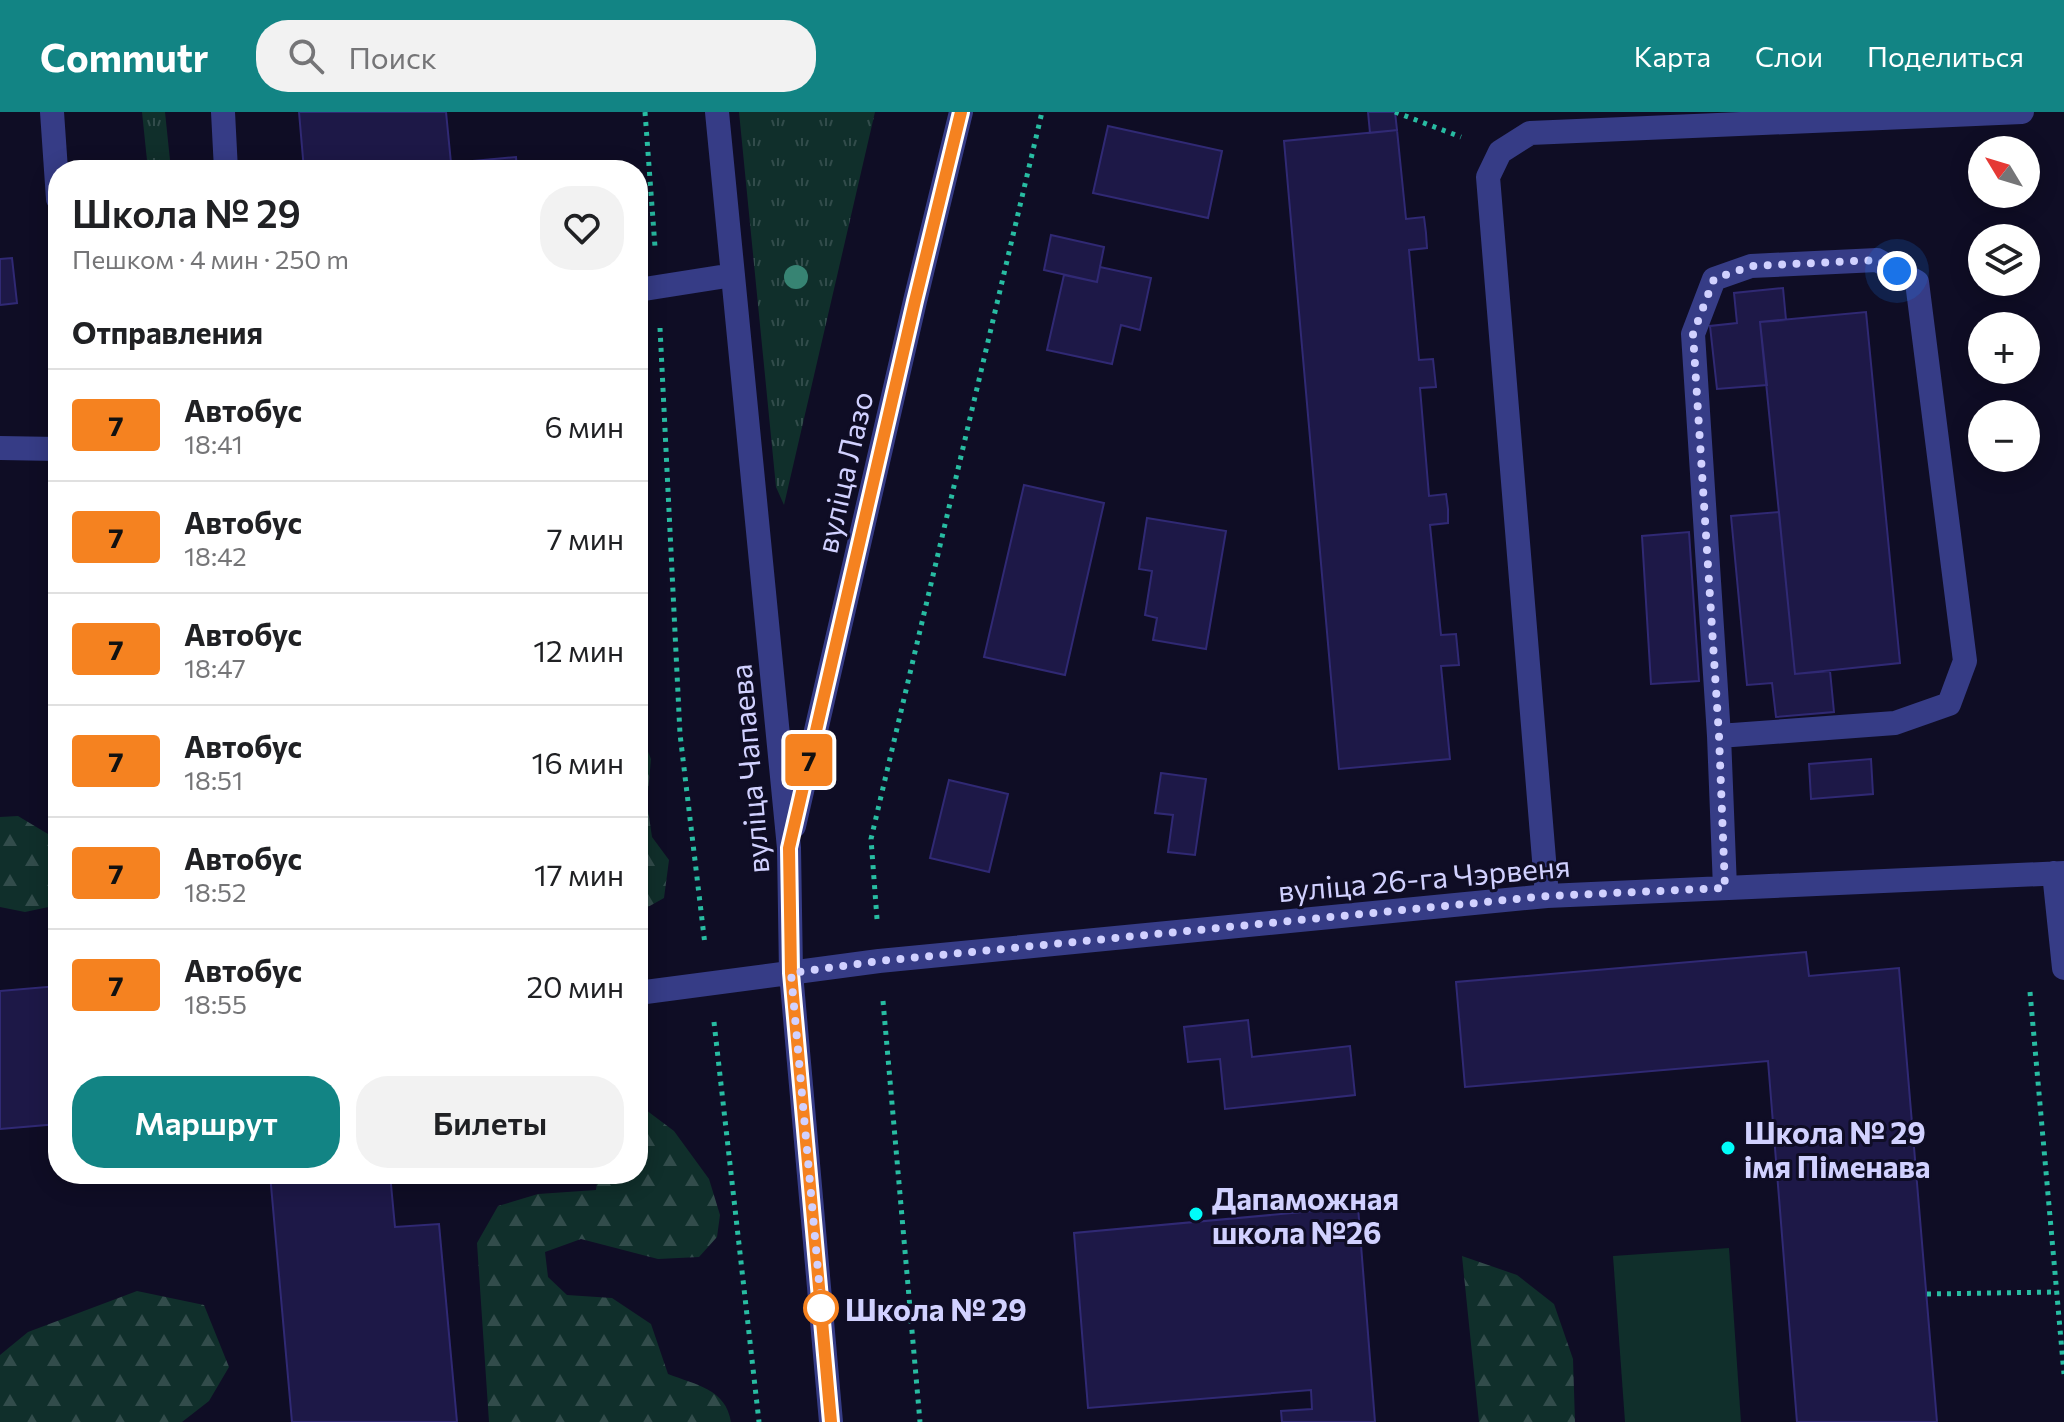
<!DOCTYPE html>
<html lang="ru">
<meta charset="utf-8">
<style>
:root{--surface:#fff;--page:#f2f2f2;--text:#202124;--muted:#757577;--line:#e0e0e0;--accent:#128484}
body{margin:0;font-family:Commissioner,sans-serif;background:var(--page);color:var(--text);height:100vh;display:flex;flex-direction:column;font-size:30px;white-space:nowrap}
*{box-sizing:border-box;margin:0}
p{font-size:26px;color:var(--muted)}
.icon{flex:none;width:44px;height:44px;fill:none;stroke:currentColor;stroke-width:2;stroke-linecap:round;stroke-linejoin:round}
.map{position:relative;flex:1;overflow:hidden}
.panel{position:absolute;left:48px;top:48px;width:600px;height:1024px;display:flex;flex-direction:column;background:var(--surface);border-radius:32px;box-shadow:0 4px 20px #0003}
.panel>*{flex:none}
.badge{padding:0 16px;border-radius:6px;font-size:28px;line-height:52px}
.needle{width:52px;rotate:308deg}
.controls{position:absolute;left:1968px;top:24px;display:grid;gap:16px}
.controls a{display:grid;place-items:center;width:72px;height:72px;border-radius:50%;background:var(--surface);box-shadow:0 4px 20px #0003;font-size:40px}
.you{position:absolute;width:40px;height:40px;margin:-20px;border:6px solid #fff;border-radius:50%;background:#1a73e8;box-shadow:0 0 0 12px #1a73e833}
.map>.badge{position:absolute;translate:-50% -50%;box-shadow:0 0 0 4px #fff}
h2{padding:0 24px;font-size:30px;line-height:72px}
.round{display:grid;place-items:center;flex:none;width:84px;height:84px;border-radius:32px;background:var(--page)}
.summary{display:flex;align-items:center;justify-content:space-between;height:136px;padding:0 24px}
h1{font-size:38px;font-weight:600;line-height:60px}
.cta{display:flex;gap:16px;margin-top:auto;padding:16px 24px}
.cta a{flex:1;height:92px;border-radius:32px;background:var(--accent);color:#fff;font-size:32px;font-weight:600;line-height:92px;text-align:center}
.cta a+a{background:var(--page);color:var(--text)}
ul{padding:0;list-style:none}
li{display:flex;align-items:center;gap:24px;height:112px;padding:0 24px;border-top:2px solid var(--line)}
li div{flex:1}
li b{display:block;font-size:30px}
li em{font-style:normal}
li .badge{min-width:88px;font-weight:700;text-align:center}
header{display:flex;align-items:center;gap:48px;box-sizing:border-box;height:112px;padding:0 40px;background:var(--accent);color:#fff}
header strong{font-size:38px}
nav{display:flex;gap:44px;margin-inline-start:auto;font-size:28px}
.search{width:560px;height:72px;background:var(--page);display:flex;align-items:center;gap:20px;box-sizing:border-box;padding:0 28px;border-radius:32px;color:var(--muted);font-size:30px}
.map>svg:first-child{display:block}
.grass{fill:url(#grass-tufts)}
.forest{fill:url(#forest-firs)}
.pitch{fill:#102f2b}
.building{fill:#1d1847;stroke:#302974;stroke-width:2}
.lines{fill:none;stroke-linecap:round;stroke-linejoin:round}
.path{stroke:#28bca2;stroke-width:5;stroke-dasharray:4 6;stroke-linecap:butt}
.minor{stroke:#363c86;stroke-width:24}
.tree{fill:#378473}
.line-casing{stroke:#fff;stroke-width:18}
.line{stroke:#f58220;stroke-width:12}
.walk{stroke:#d1d1ff;stroke-width:8;stroke-dasharray:0 14.4}
.poi-dot{fill:#00fcf9;stroke:#0f0d25;stroke-width:3}
.stop-dot{fill:#fff;stroke:#f58220;stroke-width:4}
.labels{text-anchor:middle;dominant-baseline:central;stroke-width:6;stroke-linejoin:round;paint-order:stroke}
.street-label{font-size:30px;fill:#d1d1ff;stroke:#0f0d25}
.poi-label{font-size:30px;font-weight:bold;fill:#d1d1ff;stroke:#0f0d25;text-anchor:start}
.stop-label{font-size:30px;font-weight:bold;fill:#d1d1ff;stroke:#0f0d25;text-anchor:start}
</style>
<header>
<strong>Commutr</strong>
<div class="search"><svg class="icon" aria-label="search" viewBox="0 0 24 24"><circle cx="10" cy="10" r="6"/><path d="M15 15l6 6"/></svg>Поиск</div>
<nav><a>Карта</a><a>Слои</a><a>Поделиться</a></nav>
</header>
<div class="map">
<svg width="2064" height="1310" viewBox="0 0 2064 1310">
<defs>
<pattern id="grass-tufts" width="24" height="20" patternUnits="userSpaceOnUse" patternTransform="scale(2)"><rect width="24" height="20" fill="#102f2b"/><path d="M3 7l-1-3M5 7V3M7 7l1-3M15 17l-1-3M17 17v-4M19 17l1-3" fill="none" stroke="#324c4b"/></pattern>
<pattern id="forest-firs" width="22" height="20" patternUnits="userSpaceOnUse" patternTransform="scale(2)"><rect width="22" height="20" fill="#102f2b"/><path d="M5 1l3.5 6h-7zM16 11l3.5 6h-7z" fill="#324c4b"/></pattern>
</defs>
<rect width="100%" height="100%" fill="#0f0d25"/>
<path class="grass" d="M142 0H165L171 58H148Z
M739 0H875L784 393 776 375Z"/>
<path class="forest" d="M638 615 651 647 647 691 652 725 669 748 664 786 639 800Z
M18 704 58 728V793L25 800 0 795V705Z
M638 994 642 995 674 1019 709 1067 720 1103 717 1125 699 1145 658 1147 581 1127 545 1140 548 1165 567 1183 612 1186 651 1212 668 1262C696 1273 726 1277 731 1310H489L477 1131 498 1094 538 1082 596 1078 598 1062H638Z
M1462 1144 1517 1163 1554 1192 1573 1247 1575 1310H1479Z
M137 1179 204 1193 229 1255 209 1289 182 1310H0V1243L28 1220Z"/>
<path class="pitch" d="M1729 1136 1741 1310H1625L1613 1144Z"/>
<path class="building" d="M299 0H446L451 51 516 45 517 58H304Z
M1368 0H1395L1397 18 1370 21Z
M1108 14 1222 39 1208 106 1093 81Z
M1397 18 1406 107 1424 105 1426 121 1427 136 1409 138 1419 248 1433 247 1436 275 1420 276 1429 384 1446 382 1448 397V411L1430 413 1441 523 1456 522 1459 553 1441 554 1450 647 1339 657 1284 29Z
M1051 123 1104 135 1097 170 1044 158Z
M12 146 17 191 0 193V147Z
M1100 155 1151 166 1140 218 1121 213 1112 252 1047 238 1064 163 1097 170Z
M1783 176 1786 208 1760 210 1767 273 1717 277 1710 214 1737 211 1734 181Z
M1866 200 1900 551 1795 562 1760 210Z
M1024 373 1104 391 1065 563 984 545Z
M1779 400 1795 562 1830 559 1834 600 1776 605 1772 571 1747 573 1731 404Z
M1147 406 1226 419 1206 537 1153 528 1157 506 1145 503 1152 459 1139 457Z
M1689 420 1699 569 1651 572 1642 424Z
M1871 647 1873 682 1811 687 1809 652Z
M1161 661 1206 667 1195 743 1168 740 1173 703 1155 701Z
M949 668 1008 682 989 760 930 746Z
M1806 840 1809 864 1899 856 1937 1310H1797L1768 949 1465 975 1456 870Z
M58 874V1012L0 1017V879Z
M1248 908 1252 945 1350 934 1355 983 1225 997 1220 947 1188 950 1184 915Z
M270 1062H390L395 1115 439 1112 457 1310H292Z
M1358 1095 1375 1310H1282L1281 1299 1312 1297 1311 1278 1088 1296 1074 1121Z"/>
<g class="lines">
<path class="path" d="M645 0 655 135
M1395 0 1461 25
M660 216 680 622 705 833
M877 807 871 727 1042 0
M2030 880 2064 1262
M883 889 920 1310
M714 910 759 1310
M1927 1182 2057 1180"/>
<path class="minor" d="M52 0 58 87
M223 0 226 58
M717 0 789 736 791 861 831 1310
M638 178 733 163
M0 336 58 337
M1719 624 1895 611 1949 592 1965 549 1917 170 1877 148 1751 154 1714 167 1693 222 1719 624 1725 776
M794 714 915 189 961 0
M2054 761 2064 856
M1547 784 1488 65 1500 40 1530 21 2022 0
M638 881 879 849 1547 784 2064 761"/>
</g>
<circle class="tree" cx="796" cy="165" r="12"/>
<g class="lines">
<defs>
<path id="line" d="M831 1310 791 861 789 736 915 189 961 0"/>
</defs>
<use href="#line" class="line-casing"/>
<use href="#line" class="line"/>
<path class="walk" d="M821 1196 822 1203 791 861 879 849 1547 784 1725 776 1719 624 1693 222 1714 167 1751 154 1877 148 1897 159"/>
</g>
<g class="poi-dot">
<circle cx="1728" cy="1036" r="8"/>
<circle cx="1196" cy="1102" r="8"/>
</g>
<circle class="stop-dot" cx="821" cy="1196" r="16"/>
<g class="labels">
<g class="street-label">
<text transform="translate(843 360) rotate(-77)">вуліца Лазо</text>
<text transform="translate(748 657) rotate(-95)">вуліца Чапаева</text>
<text transform="translate(1424 765) rotate(-5)">вуліца 26-га Чэрвеня</text>
</g>
<g class="poi-label">
<text x="1744" y="1019">Школа № 29<tspan x="1744" dy="34">імя Піменава</tspan></text>
<text x="1212" y="1085">Дапаможная<tspan x="1212" dy="34">школа №26</tspan></text>
</g>
<g class="stop-label">
<text x="845" y="1196">Школа № 29</text>
</g>
</g>
</svg>
<div class="controls">
<a><svg class="needle" viewBox="-14 -14 28 28"><path d="M0-13l5 13h-10z" fill="#e53935"/><path d="M0 13l5-13h-10z" fill="#757577"/></svg></a>
<a><svg class="icon" aria-label="layers" viewBox="0 0 24 24"><path d="M12 4l9 5-9 5-9-5zM3 14l9 5 9-5"/></svg></a>
<a>+</a>
<a>−</a>
</div>
<div class="you" style="left:1897px;top:159px"></div>
<b class="badge" style="left:809px;top:648px;background:#f58220;color:#111">7</b>
<section class="panel">
<div class="summary"><div><h1>Школа № 29</h1><p>Пешком · 4 мин · 250 m</p></div><a class="round"><svg class="icon" aria-label="heart" viewBox="0 0 24 24"><path d="M12 20l-8-8c-3-5 5-10 8-4 3-6 11-1 8 4z"/></svg></a></div>
<h2>Отправления</h2>
<ul>
<li><span class="badge" style="background:#f58220;color:#111">7</span><div><b>Автобус</b><p>18:41</p></div><em>6 мин</em></li>
<li><span class="badge" style="background:#f58220;color:#111">7</span><div><b>Автобус</b><p>18:42</p></div><em>7 мин</em></li>
<li><span class="badge" style="background:#f58220;color:#111">7</span><div><b>Автобус</b><p>18:47</p></div><em>12 мин</em></li>
<li><span class="badge" style="background:#f58220;color:#111">7</span><div><b>Автобус</b><p>18:51</p></div><em>16 мин</em></li>
<li><span class="badge" style="background:#f58220;color:#111">7</span><div><b>Автобус</b><p>18:52</p></div><em>17 мин</em></li>
<li><span class="badge" style="background:#f58220;color:#111">7</span><div><b>Автобус</b><p>18:55</p></div><em>20 мин</em></li>
</ul>
<div class="cta"><a>Маршрут</a><a>Билеты</a></div>
</section>
</div>
